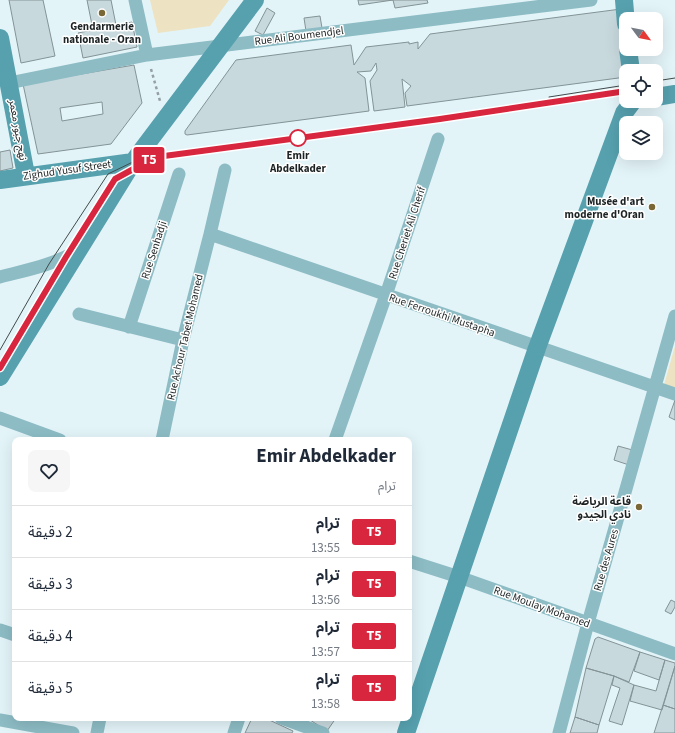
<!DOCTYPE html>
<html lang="ar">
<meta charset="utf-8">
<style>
:root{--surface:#fff;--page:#f6f6f7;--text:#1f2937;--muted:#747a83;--line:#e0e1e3}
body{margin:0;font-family:"Source Sans 3","Noto Sans Arabic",sans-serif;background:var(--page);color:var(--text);direction:rtl;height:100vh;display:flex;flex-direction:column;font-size:15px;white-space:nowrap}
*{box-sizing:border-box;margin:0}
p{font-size:13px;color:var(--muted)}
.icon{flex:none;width:22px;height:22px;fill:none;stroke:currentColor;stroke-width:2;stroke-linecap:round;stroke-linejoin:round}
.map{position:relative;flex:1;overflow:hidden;direction:ltr}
.side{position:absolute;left:12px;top:437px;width:400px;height:284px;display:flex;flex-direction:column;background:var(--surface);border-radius:8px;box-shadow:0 4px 16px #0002;direction:rtl}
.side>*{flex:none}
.badge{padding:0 8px;border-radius:3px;font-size:14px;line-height:26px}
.needle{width:26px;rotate:122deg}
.fabs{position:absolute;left:619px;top:12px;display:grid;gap:8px}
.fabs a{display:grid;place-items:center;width:44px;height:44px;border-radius:8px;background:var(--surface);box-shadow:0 4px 16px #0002;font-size:20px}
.map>.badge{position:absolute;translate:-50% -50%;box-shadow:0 0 0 2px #fff}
.round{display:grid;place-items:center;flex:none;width:42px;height:42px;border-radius:8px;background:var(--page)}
.headline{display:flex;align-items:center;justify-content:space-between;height:68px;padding:0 16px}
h1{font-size:19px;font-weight:700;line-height:30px}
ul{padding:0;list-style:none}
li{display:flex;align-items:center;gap:12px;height:52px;padding:0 16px;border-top:1px solid var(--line)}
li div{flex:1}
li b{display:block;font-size:15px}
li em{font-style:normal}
li .badge{min-width:44px;font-weight:700;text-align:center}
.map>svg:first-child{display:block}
.green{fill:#ede2c1}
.building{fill:#c8d9dd;stroke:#839396;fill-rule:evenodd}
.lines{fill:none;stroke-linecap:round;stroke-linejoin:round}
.path{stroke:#94a0a3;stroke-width:2.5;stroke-dasharray:3 3;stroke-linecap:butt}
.street{stroke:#8dbcc5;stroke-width:13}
.secondary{stroke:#57a1af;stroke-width:18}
.tram{stroke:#424b4c;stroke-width:1}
.line-casing{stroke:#fff;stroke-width:9}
.line{stroke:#d7263d;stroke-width:6}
.poi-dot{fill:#796836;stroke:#fff;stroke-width:1.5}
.stop-dot{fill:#fff;stroke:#d7263d;stroke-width:2}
.labels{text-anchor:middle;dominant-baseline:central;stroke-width:3;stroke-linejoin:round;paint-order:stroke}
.poi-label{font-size:11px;font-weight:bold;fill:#1d2324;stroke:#fff;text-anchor:end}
.street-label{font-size:11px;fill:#1d2324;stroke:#fff}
.stop-label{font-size:11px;font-weight:bold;fill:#1d2324;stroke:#fff}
</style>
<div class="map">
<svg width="675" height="733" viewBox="0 0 675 733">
<rect width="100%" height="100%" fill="#e3f4f8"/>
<path class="green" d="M150 0H229L210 26 158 33Z
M675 346V389L664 385Z"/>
<path class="building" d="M9 0H43L55 56 21 63Z
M87 0H111L116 25 93 30Z
M358 0H393L359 5Z
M393 0H427L428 3 395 8Z
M267 8 275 13 263 35 255 31Z
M621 9 627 71 626 77 407 106 405 93 411 86 402 79 405 107 374 111 370 81 377 70 376 63 371 71 357 72 365 78 369 111 187 135 185 134V131L236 60 351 45 354 65 366 47 409 42V44L418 42V49L430 34Z
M320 16 322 28 306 31 304 18Z
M132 22 137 47 83 58 78 33Z
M134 65 142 103 111 144 38 154 23 84ZM102 102 103 114 62 121 60 108Z
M10 150 13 168 0 171V152Z
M675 400V420L669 417Z
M618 446 636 451 632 466 614 460Z
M671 600 675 602V607L671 614 665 611Z
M598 637 640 652 629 682 614 676 586 668 595 639Z
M640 652 665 660 659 680 634 671Z
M665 660 675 663V666L662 710 630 701 634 685 656 691Z
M675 666V709L663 705Z
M586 668 614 676 599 725 575 717Z
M614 676 634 685 622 725 609 721 620 688 612 685Z
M663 705 675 709V733H654Z
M575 717 599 725 597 733H570Z
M252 718H265L293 731 292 733H245Z
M307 718H336L327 731Z"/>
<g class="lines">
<path class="path" d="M151 69 160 101"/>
<path class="street" d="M135 0 147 55
M9 83 147 55 591 0
M210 234 675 394
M0 277C27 270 54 265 78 250
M79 314 183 340
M129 327 179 174
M0 418 60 440
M162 440 183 340 210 234 225 170
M335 440 386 295 438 139
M409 561 459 577 675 654
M0 630 15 635
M281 718 323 733
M0 720 73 733
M97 733 100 718
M234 733 239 718
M559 733 588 623 675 316"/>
<path class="secondary" d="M624 0 626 24
M0 38 26 175
M628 49 631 71
M656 97 675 94
M0 180 133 162
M0 377 133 162 255 0
M406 733 537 348 624 113 633 101"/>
<path class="tram" d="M656 81 675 78
M549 97 626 85
M0 350 49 264 108 174 137 160
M0 368 66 257 115 179 150 159 164 156 441 119 626 91"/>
</g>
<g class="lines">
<defs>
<path id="line" d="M0 368 66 257 115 179 150 160 164 156 440 119 626 91"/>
</defs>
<use href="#line" class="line-casing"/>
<use href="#line" class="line"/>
</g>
<g class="poi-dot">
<circle cx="102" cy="13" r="4"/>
<circle cx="652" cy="207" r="4"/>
<circle cx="639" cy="507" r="4"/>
</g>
<circle class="stop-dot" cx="298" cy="138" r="8"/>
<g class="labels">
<g class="poi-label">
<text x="102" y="26" text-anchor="middle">Gendarmerie<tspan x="102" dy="13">nationale - Oran</tspan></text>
<text x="644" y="201">Musée d'art<tspan x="644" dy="13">moderne d'Oran</tspan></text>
<text x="631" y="501">قاعة الرياضة<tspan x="631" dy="13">نادي الجيدو</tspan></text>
</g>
<g class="street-label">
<text transform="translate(299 36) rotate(-7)">Rue Ali Boumendjel</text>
<text transform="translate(18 130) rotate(80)">نهج جبور معمر</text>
<text transform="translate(67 170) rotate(-8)">Zighud Yusuf Street</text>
<text transform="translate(407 233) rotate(-72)">Rue Cheriet Ali Cherif</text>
<text transform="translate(154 250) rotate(-72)">Rue Senhadji</text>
<text transform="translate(442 315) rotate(19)">Rue Ferroukhi Mustapha</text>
<text transform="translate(185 337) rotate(-77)">Rue Achour Tabet Mohamed</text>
<text transform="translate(606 560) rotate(-74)">Rue des Aures</text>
<text transform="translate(542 607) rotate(20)">Rue Moulay Mohamed</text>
</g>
<g class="stop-label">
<text x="298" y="155">Emir<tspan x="298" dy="13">Abdelkader</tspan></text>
</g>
</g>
</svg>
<div class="fabs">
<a><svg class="needle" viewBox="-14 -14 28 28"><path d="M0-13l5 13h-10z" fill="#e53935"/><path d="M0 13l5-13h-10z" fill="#747a83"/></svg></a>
<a><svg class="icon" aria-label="locate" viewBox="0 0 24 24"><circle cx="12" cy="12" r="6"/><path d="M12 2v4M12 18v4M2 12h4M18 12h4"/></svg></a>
<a><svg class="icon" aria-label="layers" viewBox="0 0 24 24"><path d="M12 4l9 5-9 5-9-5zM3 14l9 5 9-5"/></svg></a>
</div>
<b class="badge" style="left:149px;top:160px;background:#d7263d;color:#fff">T5</b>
<section class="side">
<div class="headline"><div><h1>Emir Abdelkader</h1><p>ترام</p></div><a class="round"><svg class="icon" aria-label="heart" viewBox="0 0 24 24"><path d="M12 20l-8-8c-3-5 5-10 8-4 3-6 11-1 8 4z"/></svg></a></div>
<ul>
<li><span class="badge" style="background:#d7263d;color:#fff">T5</span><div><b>ترام</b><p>13:55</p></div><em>2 دقيقة</em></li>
<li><span class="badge" style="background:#d7263d;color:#fff">T5</span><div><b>ترام</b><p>13:56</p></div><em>3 دقيقة</em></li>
<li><span class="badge" style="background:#d7263d;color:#fff">T5</span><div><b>ترام</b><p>13:57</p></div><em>4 دقيقة</em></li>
<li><span class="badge" style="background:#d7263d;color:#fff">T5</span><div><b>ترام</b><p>13:58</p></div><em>5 دقيقة</em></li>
</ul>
</section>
</div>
